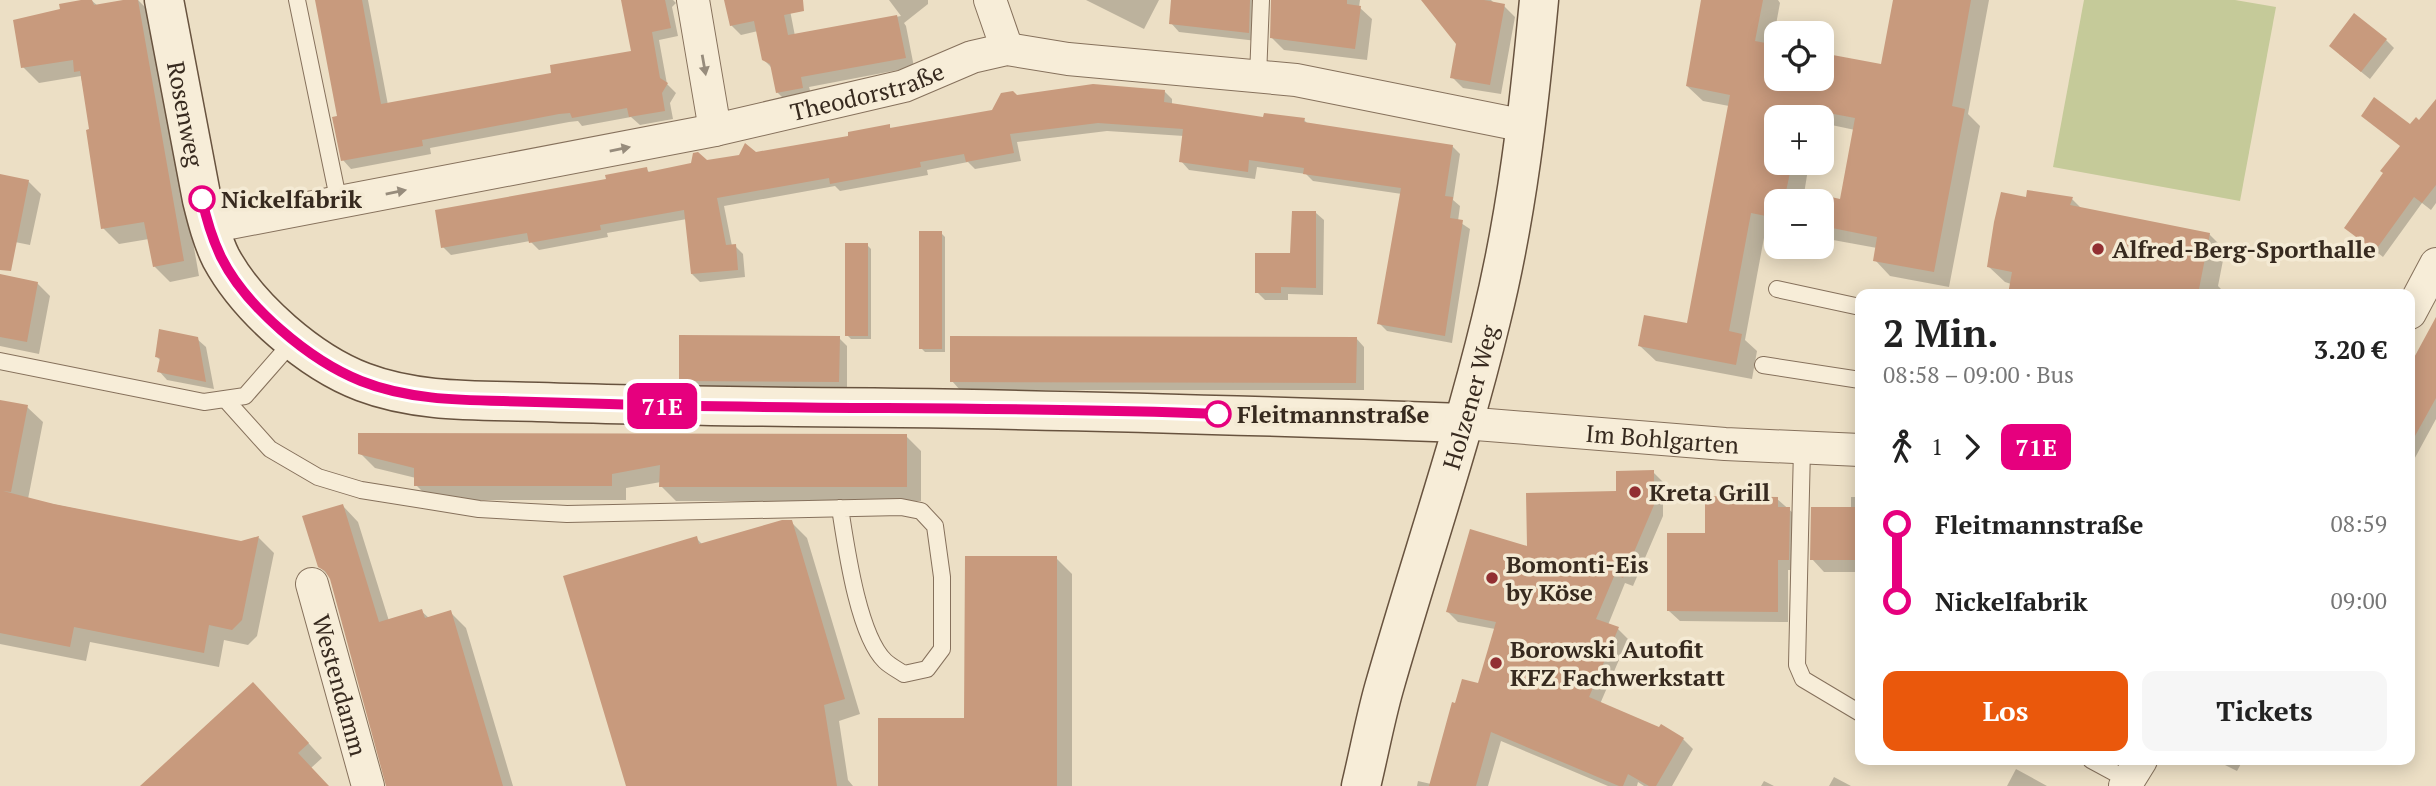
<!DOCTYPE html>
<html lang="de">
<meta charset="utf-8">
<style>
:root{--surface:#fff;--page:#f6f6f6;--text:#222;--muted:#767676;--accent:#ea580c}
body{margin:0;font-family:"PT Serif",serif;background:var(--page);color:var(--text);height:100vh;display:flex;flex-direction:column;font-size:26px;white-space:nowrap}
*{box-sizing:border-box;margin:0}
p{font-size:23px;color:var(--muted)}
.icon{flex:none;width:38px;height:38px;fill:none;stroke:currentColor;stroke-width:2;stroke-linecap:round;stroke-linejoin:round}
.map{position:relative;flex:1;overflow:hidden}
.panel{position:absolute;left:1855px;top:289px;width:560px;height:476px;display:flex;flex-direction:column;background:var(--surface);border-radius:14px;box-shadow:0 4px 18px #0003}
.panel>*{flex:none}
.badge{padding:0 14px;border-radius:10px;font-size:24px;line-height:46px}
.fabs{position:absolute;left:1764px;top:21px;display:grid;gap:14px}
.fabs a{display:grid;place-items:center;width:70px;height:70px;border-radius:14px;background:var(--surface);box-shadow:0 4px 18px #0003;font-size:35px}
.map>.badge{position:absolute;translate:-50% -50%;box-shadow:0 0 0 4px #fff}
.legs{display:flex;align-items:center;gap:10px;height:77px;padding:0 28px;font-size:23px}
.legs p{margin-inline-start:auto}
.overview{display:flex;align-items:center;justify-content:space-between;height:119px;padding:0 28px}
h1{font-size:38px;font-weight:700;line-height:52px}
.button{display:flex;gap:14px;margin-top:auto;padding:14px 28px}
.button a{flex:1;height:80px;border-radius:14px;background:var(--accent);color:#fff;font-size:28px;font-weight:700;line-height:80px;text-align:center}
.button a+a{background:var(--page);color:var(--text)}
ul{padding:0 28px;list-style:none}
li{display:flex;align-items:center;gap:24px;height:77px;font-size:26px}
li i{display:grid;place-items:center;width:10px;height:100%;margin:0 9px;background:currentColor}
li i::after{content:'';width:18px;height:18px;margin:-9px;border:5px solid;border-radius:50%;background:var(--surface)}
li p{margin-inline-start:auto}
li:first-child i{background:linear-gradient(#0000 50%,currentColor 0)}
li:last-child i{background:linear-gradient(currentColor 50%,#0000 0)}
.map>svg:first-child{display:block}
.green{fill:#c5ca99}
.shadow{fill:#0003;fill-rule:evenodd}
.building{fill:#c89a7d}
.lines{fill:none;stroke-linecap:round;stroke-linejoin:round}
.lane-casing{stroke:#86715c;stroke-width:18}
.street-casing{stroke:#86715c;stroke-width:34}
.secondary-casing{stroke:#68533f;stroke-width:41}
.lane{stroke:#f7edd8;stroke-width:16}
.street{stroke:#f7edd8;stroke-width:32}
.secondary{stroke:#f7edd8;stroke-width:38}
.oneway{fill:#978c7c}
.line-1-casing{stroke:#fff;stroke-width:16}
.line-1{stroke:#e6007e;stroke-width:10}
.stop-1-dot{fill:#fff;stroke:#e6007e;stroke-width:3.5}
.poi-dot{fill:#922f32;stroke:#f4ead4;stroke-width:2.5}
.labels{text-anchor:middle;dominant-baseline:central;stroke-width:7;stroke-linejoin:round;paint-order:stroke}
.street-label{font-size:24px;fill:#372a1f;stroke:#f4ead4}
.stop-label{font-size:24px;font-weight:bold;fill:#372a1f;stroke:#f4ead4;text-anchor:start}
.poi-label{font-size:24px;font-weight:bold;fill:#372a1f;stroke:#f4ead4;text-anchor:start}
</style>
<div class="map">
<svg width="2436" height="786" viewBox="0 0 2436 786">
<rect width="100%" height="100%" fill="#ecdfc5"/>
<path class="green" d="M2084 0H2235L2276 7 2240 201 2053 167Z"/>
<path class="shadow" d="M91 0 98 6 138 0 153 15 199 276 170 282 154 266 149 239 119 244 103 228 91 130 81 76 39 83 23 67 62 10Z
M317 0H368L388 105 553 74 633 52 623 0H673L676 3 672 7 678 36 659 40 667 84 676 93 670 103 673 119 640 125 631 117 582 126 578 121 569 122 430 148 431 154 351 169 343 160 339 118Z
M727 0H788L795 36 901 16 889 0H928V4L904 23 906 26 914 67 809 87 812 97 787 102 777 92 772 68 763 59 758 31 741 35 731 25Z
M1086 0H1159L1144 29Z
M1173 0H1260L1257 41 1179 32 1171 23Z
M1272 0H1360L1359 7 1372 19 1367 60 1284 50 1272 38Z
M1423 0H1491L1495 4 1504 6 1515 17 1501 94 1463 88 1452 77 1458 43Z
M1703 0H1778L1780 3 1772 46 1776 47V79H1822V55L1882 66 1895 0H1989L1968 114 1980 126 1949 287 1890 276 1875 260 1877 248 1822 238V201H1776V229L1766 227 1745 340 1757 351 1752 379 1656 361 1640 346 1688 325 1729 106 1703 101 1687 86ZM1776 117H1822V123L1855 130 1842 201 1804 194 1809 163H1776Z
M2386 40 2394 48 2370 79 2339 54Z
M1164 91 1172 99V105L1265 119 1304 120 1309 125 1452 146 1460 154 1453 200 1460 206 1458 221 1470 229 1452 343 1387 331 1379 323 1402 194 1313 181 1306 174 1257 167 1255 179 1189 170 1181 161 1184 136 1107 131 1017 142 1021 161 975 169 968 162 927 170 928 175 840 191 835 186 724 206 732 246H735L743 254 745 277 700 282 692 274 687 219 607 233 608 237 539 250 530 241 451 255 443 247 608 181 646 169 650 173 850 137 889 126 892 130 993 112 1016 97Z
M2436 102V203L2431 210 2422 203 2383 257 2346 228 2402 147 2411 126 2420 122Z
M0 176 28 181 41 194 30 245 0 239Z
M2027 199H2072L2082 209 2209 234 2225 250 2218 286 2226 294H2009L2011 284 2005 282 1989 267Z
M1316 213 1324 220 1323 295 1288 294V300H1265L1257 292 1292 255Z
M941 233 945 237V352H925L921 348Z
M867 245 871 249V339H851L847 335Z
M0 276 37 283 50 296 39 354 0 346Z
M2436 319V419L2410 467V367Z
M839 338 847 346V389H689L680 380Z
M1356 338 1364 347V390H960L952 381Z
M197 339 206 347 214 389 167 380 159 371 161 361 156 356Z
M0 402 27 407 43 422 28 499 242 543 259 538 274 553 257 636 248 645 224 640 219 667 90 642 86 661 0 644Z
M906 436 921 451V501H676L661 486V482L626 488V500H431L416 485V478L375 468 360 453Z
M1653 472 1663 482V516L1633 586 1625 583 1608 625 1618 629 1628 639 1600 704 1683 739 1693 749 1672 786H1644L1638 782 1637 786H1608L1501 741 1488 786H1417L1418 781 1431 784 1479 685 1495 629 1458 622 1448 612 1529 548Z
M1851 497H1860V572H1824L1812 559 1851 509Z
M1777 499 1800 519 1799 570H1788V622L1680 621 1669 611 1707 535Z
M343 506 358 522 389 621 421 611 429 618 450 612 466 628 513 786H387L331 578 319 566Z
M791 522 807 538 860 714 839 721 848 780 853 786H627L696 538 703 545Z
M1056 558 1072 574V786H880L966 720Z
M268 699 322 758 311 768 327 786H143Z
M2215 760H2243L2237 771Z
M2016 769 2047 786H2007Z
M1834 777 1851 786H1829Z
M1764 781 1774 786H1761Z"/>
<path class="building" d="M81 0H92L94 5 123 0H138L184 261 153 267 144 222 101 229 86 130 89 129 80 71 74 72 73 60 21 68 13 20 60 9 59 4Z
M315 0H362L381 104 551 73 550 65 631 51 621 0H665L671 28 652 32 660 78 668 83 662 93 665 111 629 117 627 108 572 118 570 113 559 114 422 140 423 146 341 161 332 117 337 116Z
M724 0H803L804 11 784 15 788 35 897 15 906 58 801 77 803 88 776 93 770 64 762 60 754 21 730 26Z
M1171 0H1250L1249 33 1169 24Z
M1271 0H1347V4L1361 6 1355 49 1270 38Z
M1421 0H1484L1505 4 1490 85 1450 78 1456 44Z
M1701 0H1763L1755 41 1776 45V79H1822V53L1881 64 1893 0H1971L1952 106 1965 109 1934 272 1873 261 1877 237 1822 226V195L1840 199 1855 118 1802 108 1800 117H1776V163H1792L1784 201H1776V218L1751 213 1729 331 1742 334 1736 365 1638 346 1644 315 1687 323 1730 95 1686 86Z
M2354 13 2387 39 2361 72 2329 46Z
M1093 84 1165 90 1164 102 1263 117 1264 113 1305 118 1304 122 1453 145 1445 196 1453 197 1450 218 1463 220 1445 336 1377 324 1401 188 1303 174 1304 168 1249 160 1248 172 1179 162 1183 129 1098 123 1010 134 1014 153 966 162 964 154 920 162 921 167 830 184 829 178 717 198 726 245 736 244 738 270 691 274 684 210 600 225 601 230 529 243 527 233 441 248 435 210 606 179 605 175 647 167 648 172 691 163 693 153 698 152 707 160 739 155 745 143 756 152 848 136V132L890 124V128L992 110 1001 93 1013 91 1017 95Z
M2374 97 2410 124 2416 117 2419 120 2436 99V185L2422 203 2414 197 2375 251 2344 228 2383 173 2380 171 2400 146 2361 116Z
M0 174 29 180 11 271 0 270Z
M2027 190 2073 197 2070 205 2210 233 2198 294H2008L2012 272 1987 267 1994 222 2001 192 2026 197Z
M1292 211H1316V288L1281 287V293H1255V253H1290Z
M919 231H942V349H919Z
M845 243H868V336H845Z
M0 274 38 282 27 342 0 337Z
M2436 317V398L2410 445V365Z
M159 329 198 337 206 382 157 372 160 358 155 357Z
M679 335 840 336 839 382 679 381Z
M950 336 1357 337 1356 383 950 382Z
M0 400 28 405 11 492 3 491 54 504 241 541 259 536 242 620 232 630 209 625 204 653 74 627 70 647 0 633Z
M358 433 907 434V487H659L660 465 612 474V486H414V468L358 454Z
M1654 470V505L1623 578 1615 574 1596 619 1619 627 1589 697 1659 727 1661 724 1684 738 1656 786H1649L1628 774 1623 786H1619L1491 732 1476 786H1429L1452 702 1455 703 1462 679 1478 683 1496 622 1446 612 1470 529 1527 546 1526 493 1616 491V471Z
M1705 496 1778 497V507H1790L1789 560H1778V612L1667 611V533H1705Z
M343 504 379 622 422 609 425 618 451 610 503 786H386L330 579 325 571 318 567 302 516Z
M1811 507H1860V560H1810Z
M782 520H792L845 699 824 705 837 786H626L563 576 697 536 699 544Z
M965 556H1057V786H878V718H964Z
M253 682 309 743 298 753 329 786H140Z"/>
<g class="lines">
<defs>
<path id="lane" d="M297 0 339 203
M1258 77 1261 0
M1777 289 1860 307
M0 361 204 402 245 396 294 340
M1763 365 1860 380
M225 399 270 449 318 477 361 490 479 509 567 514 901 507 921 511 935 526 942 577V649L927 669 904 674C898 670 890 666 885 661 858 635 846 546 840 508
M1802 448 1797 665 1803 679 1860 713
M2091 760 2128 780"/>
<g id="street">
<path d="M693 0 715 130"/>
<path d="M990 0 1007 49"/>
<path id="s1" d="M209 227 715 130 904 86 972 57 1007 49 1068 59 1296 80 1526 126"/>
<path d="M2410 313 2436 264"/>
<path id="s2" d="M1463 423 1725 444 1860 450"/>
<path id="s3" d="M312 584 368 786"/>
<path d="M2125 786 2141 760"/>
</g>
<g id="secondary">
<path id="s4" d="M164 0 202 200C207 220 212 240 221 258 248 308 310 362 363 382 418 403 479 400 538 402 624 405 710 406 796 407 1019 408 1241 415 1463 423"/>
<path id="s5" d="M1361 786C1369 753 1375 720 1384 688 1419 565 1461 444 1491 320 1517 215 1529 108 1539 0"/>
</g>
</defs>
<use href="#lane" class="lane-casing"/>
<use href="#street" class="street-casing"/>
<use href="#secondary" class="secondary-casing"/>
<use href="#lane" class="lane"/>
<use href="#street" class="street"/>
<use href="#secondary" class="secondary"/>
</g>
<defs><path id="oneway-solid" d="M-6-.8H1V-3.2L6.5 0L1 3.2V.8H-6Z" transform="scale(1.75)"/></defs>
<g class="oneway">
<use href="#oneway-solid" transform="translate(704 65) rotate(80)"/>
<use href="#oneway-solid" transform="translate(620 149) rotate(-11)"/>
<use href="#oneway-solid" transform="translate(396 192) rotate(-11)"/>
</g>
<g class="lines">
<defs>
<path id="line-1" d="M202 199C206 218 212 238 221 257 246 307 309 360 361 381 406 399 456 400 503 401 539 402 574 403 609 404 812 410 1015 406 1218 414"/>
</defs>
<use href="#line-1" class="line-1-casing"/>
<use href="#line-1" class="line-1"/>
</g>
<g class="stop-1-dot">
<circle cx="202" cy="199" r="12"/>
<circle cx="1218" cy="414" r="12"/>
</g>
<g class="poi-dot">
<circle cx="2098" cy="249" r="7"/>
<circle cx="1635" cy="492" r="7"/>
<circle cx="1492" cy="578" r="7"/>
<circle cx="1496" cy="663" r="7"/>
</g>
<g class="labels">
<g class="street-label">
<text stroke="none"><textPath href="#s1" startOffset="672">Theodorstraße</textPath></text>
<text stroke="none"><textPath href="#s4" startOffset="116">Rosenweg</textPath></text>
<text stroke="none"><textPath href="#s5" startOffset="404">Holzener Weg</textPath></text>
<text stroke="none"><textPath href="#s2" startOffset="200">Im Bohlgarten</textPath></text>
<text stroke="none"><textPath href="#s3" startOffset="105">Westendamm</textPath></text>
</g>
<g class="stop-label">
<text x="221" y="199">Nickelfabrik</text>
<text x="1237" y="414">Fleitmannstraße</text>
</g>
<g class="poi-label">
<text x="2112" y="249">Alfred-Berg-Sporthalle</text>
<text x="1649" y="492">Kreta Grill</text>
<text x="1506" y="564">Bomonti-Eis<tspan x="1506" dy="28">by Köse</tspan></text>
<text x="1510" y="649">Borowski Autofit<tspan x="1510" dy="28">KFZ Fachwerkstatt</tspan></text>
</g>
</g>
</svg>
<div class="fabs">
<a><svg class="icon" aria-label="locate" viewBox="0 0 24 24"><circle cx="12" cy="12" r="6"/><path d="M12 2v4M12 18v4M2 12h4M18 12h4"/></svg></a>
<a>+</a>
<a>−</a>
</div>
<b class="badge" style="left:662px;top:406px;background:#e6007e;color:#fff">71E</b>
<section class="panel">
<div class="overview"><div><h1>2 Min.</h1><p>08:58 – 09:00 · Bus</p></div><b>3.20 €</b></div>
<div class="legs"><svg class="icon" aria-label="walk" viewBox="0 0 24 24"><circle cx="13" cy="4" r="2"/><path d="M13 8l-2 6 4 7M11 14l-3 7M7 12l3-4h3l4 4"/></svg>1<svg class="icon" aria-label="forward" viewBox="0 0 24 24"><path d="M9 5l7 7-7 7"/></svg><b class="badge" style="background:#e6007e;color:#fff">71E</b></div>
<ul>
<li><i style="color:#e6007e"></i><b>Fleitmannstraße</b><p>08:59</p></li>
<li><i style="color:#e6007e"></i><b>Nickelfabrik</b><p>09:00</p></li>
</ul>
<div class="button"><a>Los</a><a>Tickets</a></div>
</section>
</div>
